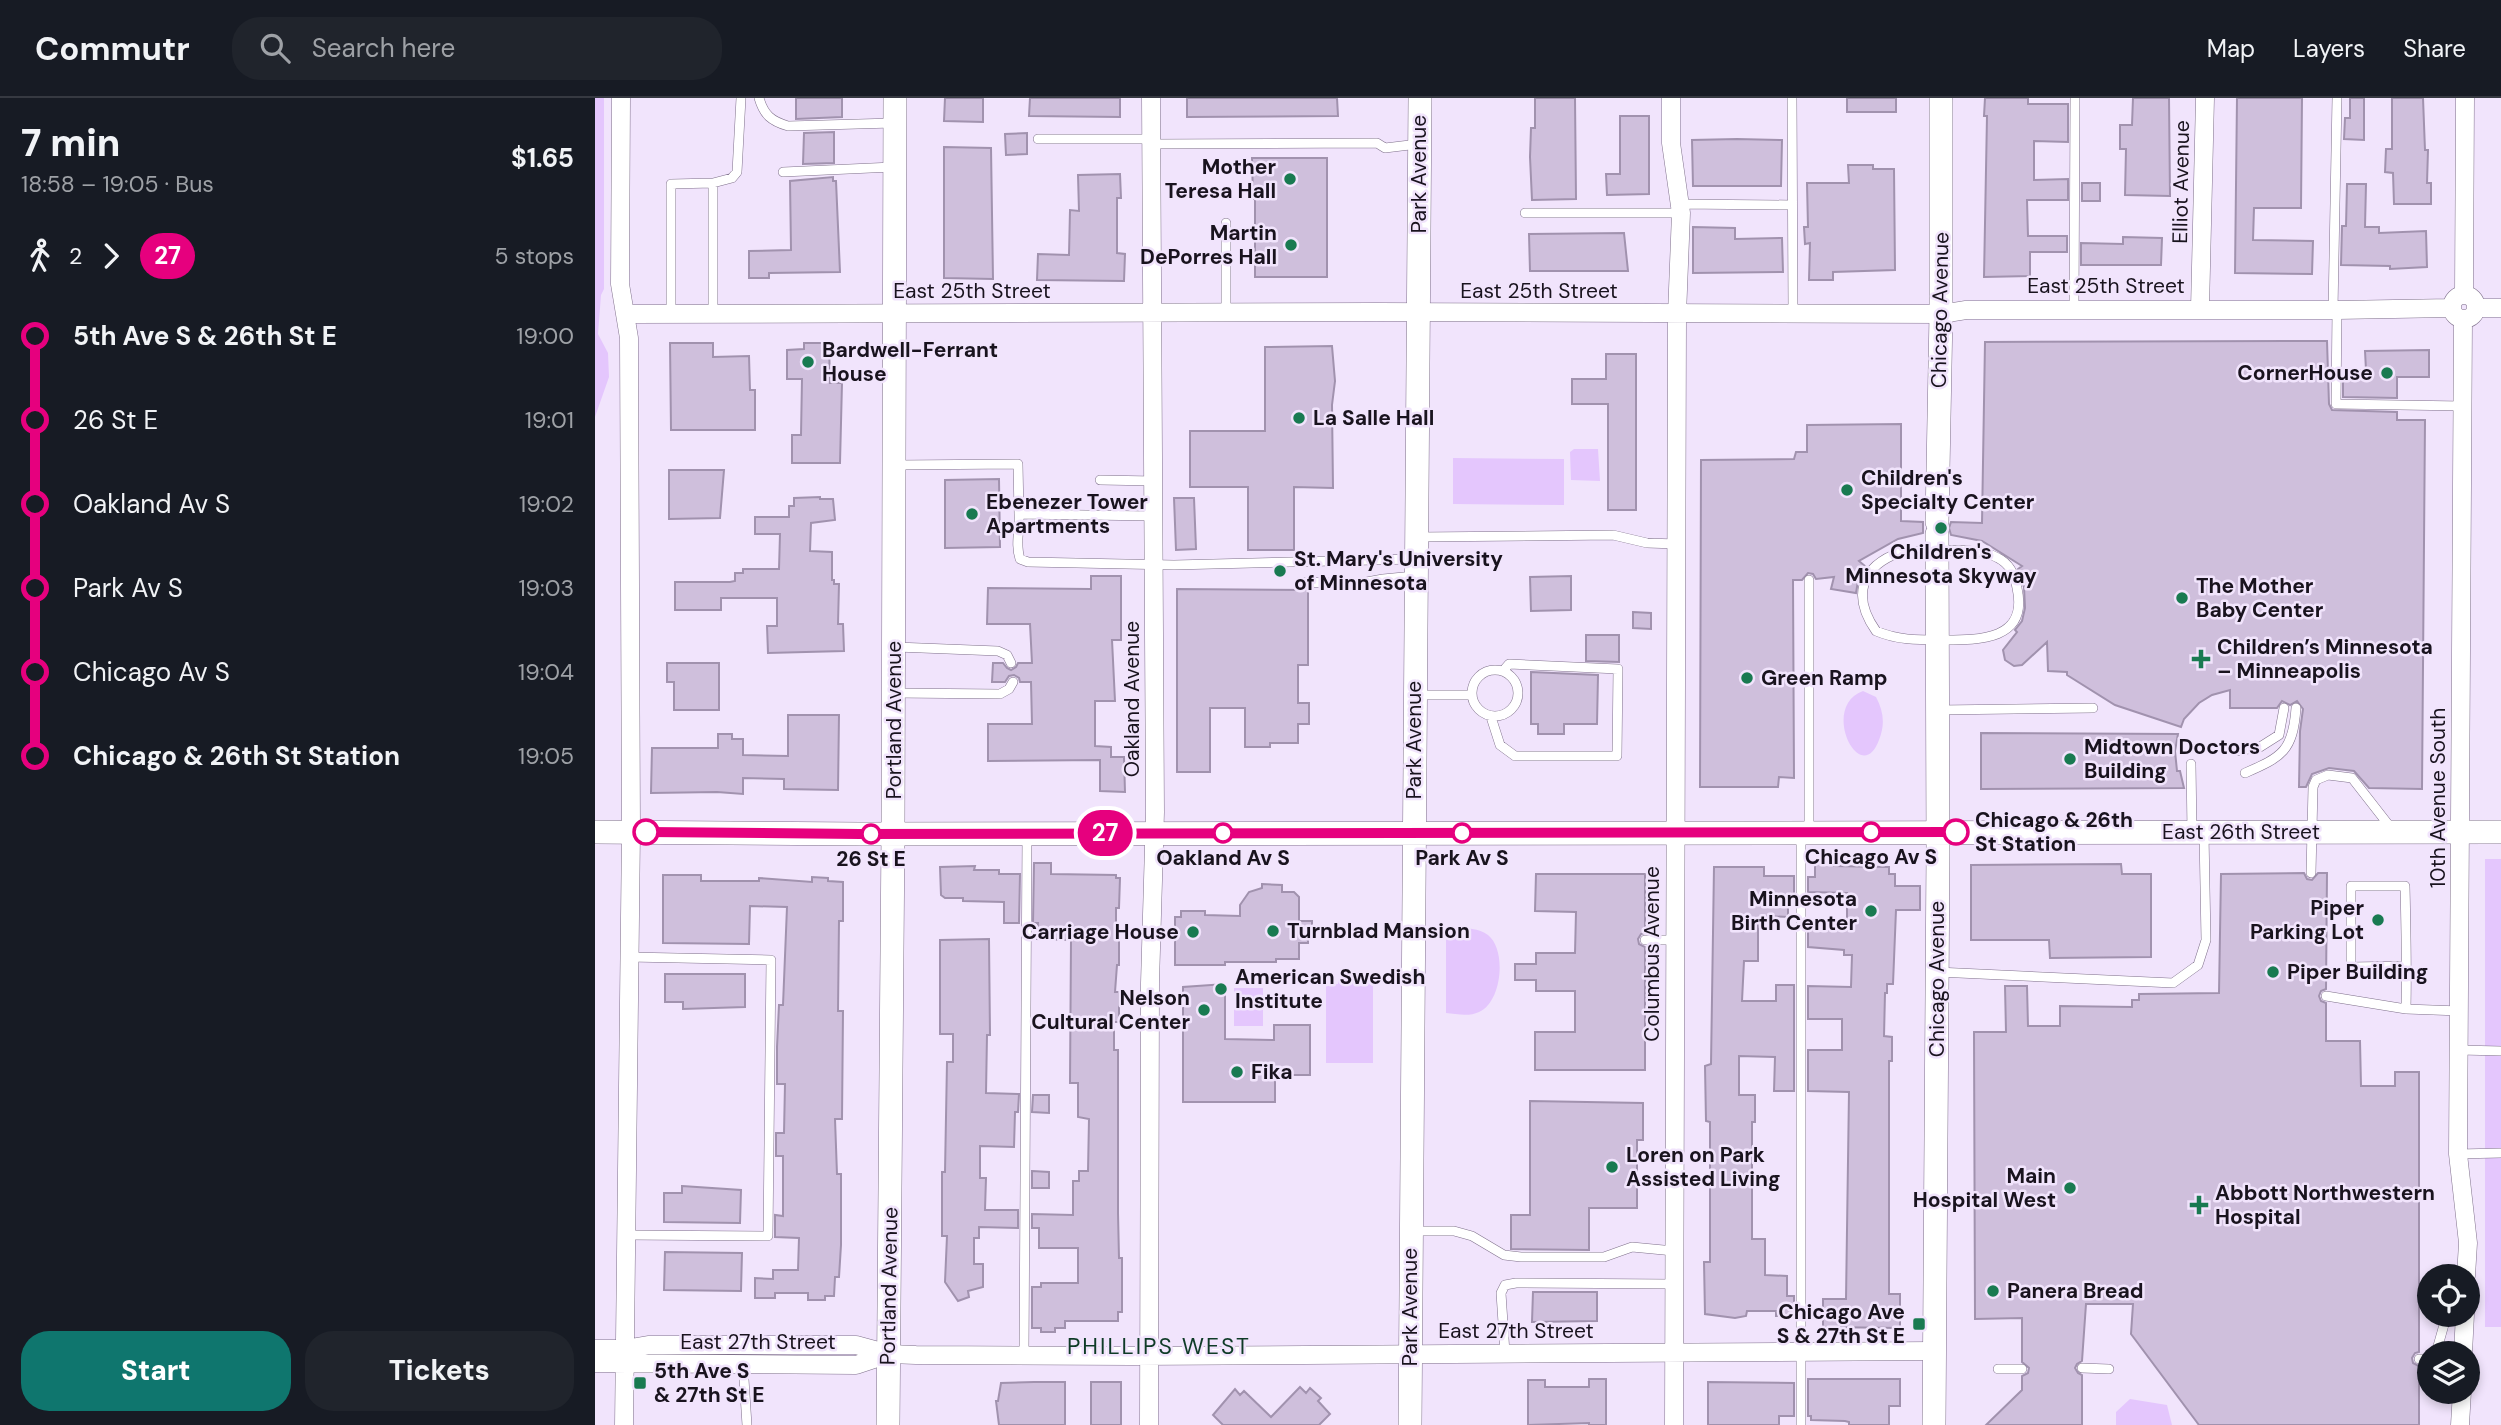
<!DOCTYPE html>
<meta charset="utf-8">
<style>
:root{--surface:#171b24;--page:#20242c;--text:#f1f3f6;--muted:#9ea1a6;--line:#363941;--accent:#0f766e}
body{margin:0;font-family:"DM Sans",sans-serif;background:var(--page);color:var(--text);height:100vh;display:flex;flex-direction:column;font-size:26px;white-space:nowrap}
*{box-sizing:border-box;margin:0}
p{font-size:23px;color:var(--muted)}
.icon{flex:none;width:38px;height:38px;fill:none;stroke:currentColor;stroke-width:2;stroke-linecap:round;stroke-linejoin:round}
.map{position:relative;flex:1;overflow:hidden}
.sheet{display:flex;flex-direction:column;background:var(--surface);width:595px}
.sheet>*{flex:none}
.badge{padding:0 14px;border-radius:23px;font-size:24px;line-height:46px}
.controls{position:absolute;left:1822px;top:1166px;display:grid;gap:14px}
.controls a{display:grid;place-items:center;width:63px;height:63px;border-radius:50%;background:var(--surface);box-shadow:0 4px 10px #0003;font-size:35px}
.map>.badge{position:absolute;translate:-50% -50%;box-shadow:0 0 0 4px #fff}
.legs{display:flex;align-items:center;gap:10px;height:77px;padding:0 21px;font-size:23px}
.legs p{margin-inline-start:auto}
.headline{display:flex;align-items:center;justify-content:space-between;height:119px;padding:0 21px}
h1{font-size:38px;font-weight:800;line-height:52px}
.action{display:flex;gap:14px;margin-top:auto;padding:14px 21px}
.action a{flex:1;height:80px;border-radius:28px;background:var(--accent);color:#fff;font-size:28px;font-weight:800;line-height:80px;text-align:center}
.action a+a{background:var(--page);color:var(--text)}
ul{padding:0 21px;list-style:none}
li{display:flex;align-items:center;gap:24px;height:84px;font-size:26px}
li i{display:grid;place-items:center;width:10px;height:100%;margin:0 9px;background:currentColor}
li i::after{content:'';width:18px;height:18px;margin:-9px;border:5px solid;border-radius:50%;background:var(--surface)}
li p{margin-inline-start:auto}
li:first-child i{background:linear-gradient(#0000 50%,currentColor 0)}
li:last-child i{background:linear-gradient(currentColor 50%,#0000 0)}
header{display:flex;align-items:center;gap:42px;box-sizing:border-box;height:98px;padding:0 35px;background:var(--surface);border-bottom:2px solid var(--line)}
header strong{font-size:33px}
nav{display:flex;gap:38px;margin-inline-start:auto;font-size:24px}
.search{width:490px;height:63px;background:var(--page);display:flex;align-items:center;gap:18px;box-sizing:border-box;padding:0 24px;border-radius:28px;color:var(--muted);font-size:26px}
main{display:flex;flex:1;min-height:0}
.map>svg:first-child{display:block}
.green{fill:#e4c6fd}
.building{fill:#cfbfdc;stroke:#a192ae;stroke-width:2}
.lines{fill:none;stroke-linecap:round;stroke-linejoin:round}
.service-casing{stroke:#7f708b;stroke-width:10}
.minor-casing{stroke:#7f708b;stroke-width:19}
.tertiary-casing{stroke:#7f708b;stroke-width:24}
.service{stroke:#fff;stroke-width:9}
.minor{stroke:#fff;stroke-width:18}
.tertiary{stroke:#fff;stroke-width:23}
.line-1-casing{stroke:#fff;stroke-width:16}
.line-1{stroke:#e6007e;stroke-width:10}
.poi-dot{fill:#197a51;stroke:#f1e4fc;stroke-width:2.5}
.stop-1-dot{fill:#fff;stroke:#e6007e;stroke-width:3.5}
.labels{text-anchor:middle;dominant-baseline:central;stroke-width:5;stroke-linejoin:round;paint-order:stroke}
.poi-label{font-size:21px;font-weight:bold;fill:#19131e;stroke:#f1e4fc;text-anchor:start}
.street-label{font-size:21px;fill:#19131e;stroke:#f1e4fc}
.stop-label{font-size:21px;font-weight:bold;fill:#19131e;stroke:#f1e4fc}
.neighbourhood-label{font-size:23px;letter-spacing:2px;fill:#0f3b27;stroke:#f1e4fc}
</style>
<header>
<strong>Commutr</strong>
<div class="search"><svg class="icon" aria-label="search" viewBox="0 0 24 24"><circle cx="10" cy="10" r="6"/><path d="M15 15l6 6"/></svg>Search here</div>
<nav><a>Map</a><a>Layers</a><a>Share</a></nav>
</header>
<main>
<section class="sheet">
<div class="headline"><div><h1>7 min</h1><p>18:58 – 19:05 · Bus</p></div><b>$1.65</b></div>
<div class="legs"><svg class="icon" aria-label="walk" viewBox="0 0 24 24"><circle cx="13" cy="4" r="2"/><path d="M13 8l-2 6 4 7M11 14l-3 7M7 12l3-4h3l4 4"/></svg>2<svg class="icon" aria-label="forward" viewBox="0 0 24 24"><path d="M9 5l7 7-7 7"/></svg><b class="badge" style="background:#e6007e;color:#fff">27</b><p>5 stops</p></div>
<ul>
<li><i style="color:#e6007e"></i><b>5th Ave S &amp; 26th St E</b><p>19:00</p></li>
<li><i style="color:#e6007e"></i><span>26 St E</span><p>19:01</p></li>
<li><i style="color:#e6007e"></i><span>Oakland Av S</span><p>19:02</p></li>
<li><i style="color:#e6007e"></i><span>Park Av S</span><p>19:03</p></li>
<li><i style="color:#e6007e"></i><span>Chicago Av S</span><p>19:04</p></li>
<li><i style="color:#e6007e"></i><b>Chicago &amp; 26th St Station</b><p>19:05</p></li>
</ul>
<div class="action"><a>Start</a><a>Tickets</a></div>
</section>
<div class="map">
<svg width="1906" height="1327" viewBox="0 0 1906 1327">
<rect width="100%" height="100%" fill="#f1e4fc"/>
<path class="green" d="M0 0H9V191L6 197 3 236 13 255 14 279 0 319Z
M979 351H1003L1005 383 976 382 975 354Z
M858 360 969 361V407L858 406Z
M1268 593 1281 599C1289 614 1290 627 1284 642 1266 691 1224 609 1268 593Z
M1890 761H1906V1229H1890Z
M861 830C871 830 884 830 893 837 912 852 907 904 884 914 874 919 861 916 851 915V831Z
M743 880H778V965H731V887L743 886Z
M639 890H668V928H639Z
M1535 1301 1572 1307 1577 1327H1521V1314Z"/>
<path class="building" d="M201 0H247V19L201 21Z
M350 0H388V24L349 23Z
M435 0H525V19L434 18Z
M592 0H742L743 18 592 19Z
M940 0H980L981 101 937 102 935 59 936 30H940Z
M1252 0H1301V14H1252Z
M1390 0H1433V6H1473V44L1439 43V82L1473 81V102H1432L1433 138H1472V154H1435V178L1389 179 1392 18H1389Z
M1538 0H1574L1575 98 1530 97 1531 51H1525V27H1537Z
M1642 0H1707L1706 110H1659L1658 142 1718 143 1717 176 1640 175Z
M1755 0H1769V42L1749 41 1750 20H1755Z
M1797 0H1828L1830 52H1833L1832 85H1836V106H1799L1798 75 1790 74 1791 51H1797Z
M1025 18H1054V96L1012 97 1011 76H1025Z
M239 34V65L208 66 209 35Z
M432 35V56L411 57 410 36Z
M1142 41 1187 42 1186 88H1098L1097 42Z
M349 49 396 50 398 181 349 180Z
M657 60H732V179H660V101H658Z
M1253 67H1278V71H1299L1300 172 1238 174V182H1214L1215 145 1210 146 1209 129H1213L1212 85H1254Z
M525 76 526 100H522V155L530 156 529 183 442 182 443 156 474 157 475 112 484 113 483 77Z
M238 79V83H241L245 174 174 175V180H154V153L196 152 195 83Z
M1487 85H1505V103H1487Z
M1752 86H1771L1770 129H1784V135L1831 133 1832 169 1795 171V168L1746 167 1747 128H1751Z
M1098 129 1140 130V141L1187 140 1188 174 1098 175Z
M1029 135 1033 173H935L934 136Z
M1528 139 1567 140 1566 167H1486V145L1528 146Z
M1732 243 1734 306 1737 312 1802 314V322H1830L1827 691 1774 690 1759 673 1734 670 1717 676 1711 689H1704L1705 633 1708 611 1702 603 1695 607 1687 603 1682 610H1635V592L1617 597 1604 605 1589 621 1586 629 1520 607 1472 577V574L1453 573 1452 544 1427 567 1419 568 1410 562 1408 552 1422 534 1420 532 1427 523 1430 510 1429 489 1423 471 1427 468 1387 443 1356 437 1354 430 1356 424 1387 425 1390 244Z
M75 245H118V259L154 258 155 292H160V332H76Z
M209 245H234L235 285H247L245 365H197V337H206L207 281H192V252L209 251Z
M737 248 740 283 737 307 738 390 699 389V452H653V389H595V333H670V249Z
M1834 252V279H1802V300L1748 299V272H1771L1770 253Z
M1011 256H1041V412H1013V306H977V281H1011Z
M1306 326V423L1328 424V435L1303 441 1264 463 1271 469 1263 483 1261 495 1236 491 1239 479 1221 481 1218 476 1213 475 1207 482H1198L1199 680 1184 679 1183 689H1105L1106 362 1199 361 1201 354H1212V327Z
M74 372H129L125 420 74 421Z
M404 381 405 449 350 450V382Z
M225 399V401H238L240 422 216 425 215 453 237 454V482H239V486H244L243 526H248L249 553 173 555 172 528H182V500H126V512H80V484H135L140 483V475H148V471H184L185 436H160V419H194V408H199V400Z
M579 400H599L601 451 581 452Z
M496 478H526V542H517L520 603H500V648L516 649V659H529L530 694 505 693V662L393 663V626H437L436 584H425L424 580 419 577 414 578 410 584H397L398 565H408L412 570 416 572 421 569 423 565H437L435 526H392L393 490 496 491Z
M976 478V512L936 513 935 479Z
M582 491 713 492V567H703V605H714V626H703V645H675V649H650V610H615V674H582Z
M1038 514 1056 515V531L1038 530Z
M991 537H1024V564L991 563Z
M72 565H124V612H79V584H72Z
M936 574 1003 577 1002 626H969V636H943V626H936Z
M193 617H244L243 692 189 691V681L148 680V696L122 694 56 695 57 650H123V636H137V641H148V657L193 658Z
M1386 635 1583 636 1580 653 1582 673H1585L1589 690 1386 691Z
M439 765H456V776L521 777V780H525L524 810H521V837H524V867H522L520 894H524V924H519V952H523V1115L524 1160H527V1214H523V1223H470V1230H460V1234H446V1230H437V1189H446V1185H483V1150H444V1130H437V1116L478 1117V1083H484V1073H493L494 1021 483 1019V985H475L476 842 442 841 443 825H438Z
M1220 765H1239V768L1294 769V776H1300V788H1325V812H1301L1298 886H1292V895H1290L1289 938 1297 939V963H1294V1196H1305V1230L1228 1229V1201H1251L1254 994 1213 993V952H1247V921H1213V888L1256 889 1257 857H1249V852L1213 849V832H1252V795L1213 794V779H1220Z
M1526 766 1527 776H1556V859L1455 860 1454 842H1376V767Z
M380 768 379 772H404V776H425L424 825H409V804L368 803V800H350L346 797 345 769Z
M1119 769H1169V778H1199V796H1193V819L1167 818V826H1163V863H1149L1147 903H1181V887H1199V993H1179L1180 959 1144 958V997H1160V1024H1157V1141H1170V1177L1192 1178V1198H1199V1218H1181V1213H1152L1151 1218 1140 1220 1110 1216 1109 1164H1115V1024L1111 1023 1110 968 1116 966Z
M1709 775 1712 781 1717 782 1723 775H1732L1731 891 1726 893 1724 898 1726 903 1731 905V943H1765L1766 988H1800V974H1824V1254L1820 1255 1817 1260 1818 1265 1824 1268V1327H1604L1536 1236 1538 1206H1491L1487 1263 1482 1266 1480 1270 1483 1275 1487 1277V1327H1391L1427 1292V1278L1433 1275 1434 1270 1427 1264V1220L1380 1221 1379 934H1411L1410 888H1432L1433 928H1465V908L1537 909V902H1544V896L1624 895 1626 776Z
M941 776H1050V835L1046 836 1043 841 1044 846 1050 849V972H940V934H980V893H941V882H920V866H941V855H980L981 814 940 813Z
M68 777H106V783H164V780L217 784V779L233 780V783L248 784V823H244L243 913H248L247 1021H240L242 1076H246V1147L244 1179H240L239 1198H230V1202H213V1195H180V1200H160V1180L178 1181V1172H203L204 1140 180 1139V1117L188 1118V1058H181V1035H189L190 986H182V949L184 907H188L192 809 155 808 154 846 68 845Z
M667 786 687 787V794H699L704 799V823H717V837H713V845H704V861H681V864H630V867H580V819H586V813H610V817L645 818V807L654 794 667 790Z
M394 841 395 937H392L391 995 424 996 423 1014H420L419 1049 385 1048V1080H391L390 1112H423V1130L384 1129V1140H379V1166H388V1189L373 1193 374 1199 363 1203 350 1184 352 1138H347V1074H350L352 964H358V936H345V842Z
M70 876H150V909L88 911V904H70Z
M630 886V941L679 942V927H715V977H680V1004H588V889Z
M438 997H454V1015L437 1014Z
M935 1003 1048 1005V1042H1042V1110H994V1152L916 1151V1117H935Z
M437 1073 454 1074V1090H437Z
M87 1088 146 1092 145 1125 69 1124V1095H87Z
M70 1154 147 1155 146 1193 69 1192Z
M938 1194H1002V1223L937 1224Z
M994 1281H1011V1327H994V1325L933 1327V1282H950V1289H994Z
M1213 1281H1305V1308H1294V1327H1254V1324L1250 1323 1216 1322V1318H1213Z
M439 1284H470V1327H404L401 1303H403L406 1285Z
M496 1284H526V1327H496Z
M1113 1284 1199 1285V1318H1184V1327H1113Z
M705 1289 711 1295 715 1290 726 1300 723 1303 735 1316 724 1327H628L618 1317 640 1291 645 1297 649 1293 676 1319Z"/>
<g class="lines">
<defs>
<path id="service" d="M164 0C169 17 176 23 193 28L298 25
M1197 0 1198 216
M443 41H556
M556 46 782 45 790 50 823 46
M188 74 298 69
M118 85 137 80 142 74 146 0
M1085 106 1197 107
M930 115H1086
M631 125V215
M1479 211 1480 0
M1738 212 1742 0
M1742 212 1741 306 1868 308
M76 216V86L118 85V216
M301 367 423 366 424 416
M505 382 559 383
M559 418 424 416C425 432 420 446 425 461L433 464 579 467 819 461
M823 439 1018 437 1052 445 1082 446
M1306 454C1332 454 1380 447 1403 460 1415 466 1420 477 1422 490 1434 544 1381 542 1345 542 1322 542 1302 542 1281 533 1257 499 1265 468 1306 454Z
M1214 482V733
M705 484 737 485 750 488 788 481 819 478
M301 549 403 553 412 557 416 565
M877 595a23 23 0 1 1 46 0a23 23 0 1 1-46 0Z
M300 595 405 596 414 591 418 584
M821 597H876
M1344 612 1498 610
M896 619 905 647 920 658H1022L1023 571 914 566 908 573
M1641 653 1665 649 1684 637 1689 610
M1596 666 1597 734
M1650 675C1687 659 1698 653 1701 610
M1716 775 1718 689 1721 682 1733 677 1757 680 1796 730
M1050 842H1080
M1342 874 1578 885 1603 867 1611 842 1609 736
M1731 898 1811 911 1865 913
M1811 911C1812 870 1811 829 1810 788H1756V869L1811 868
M1865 952 1906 953
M1863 1056 1906 1055
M817 1133H859L877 1138 909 1157 926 1159H1009L1037 1149 1079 1153
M31 1137 173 1138 176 862 34 859
M910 1255 906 1195 910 1187 921 1185 1078 1186
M1841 1255 1852 1216
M429 1257 432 737
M1824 1261H1834
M148 1266 152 1327
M1487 1270 1514 1271
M1403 1271H1427
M1206 1327V737"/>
<path id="minor" d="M26 0 25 186 34 240 36 734 29 1327
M1076 0V45L1086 115 1082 217 1079 1327
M1857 209a12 12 0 1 1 24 0a12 12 0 1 1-24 0Z
M1869 197 1870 0
M1881 210H1906
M1605 211 1610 0
M31 216 781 214 1346 216 1371 212H1742L1856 210
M1868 221 1863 1056 1873 1145 1871 1178
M0 1251H30L53 1247H261L294 1256 321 1257 538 1258 1339 1253
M1868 1255 1870 1216
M0 1265 261 1267 294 1256
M554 1327 555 885 560 714 556 0
M1865 1327 1867 1293"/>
<path id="tertiary" d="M1342 424 1346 216V0
M0 734 265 736 1906 734
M293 1327 298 736 300 0
M815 1327 825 0
M1339 1327 1343 754 1342 436"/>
</defs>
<use href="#service" class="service-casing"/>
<use href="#minor" class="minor-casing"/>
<use href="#tertiary" class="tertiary-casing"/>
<use href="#service" class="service"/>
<use href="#minor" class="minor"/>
<use href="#tertiary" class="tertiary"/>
</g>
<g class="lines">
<defs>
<path id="line-1" d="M51 734 265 736 1361 734"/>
</defs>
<use href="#line-1" class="line-1-casing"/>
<use href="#line-1" class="line-1"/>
</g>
<g class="poi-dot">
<circle cx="695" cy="81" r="7"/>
<circle cx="696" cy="147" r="7"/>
<circle cx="213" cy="264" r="7"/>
<circle cx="1792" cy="275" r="7"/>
<circle cx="704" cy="320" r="7"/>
<circle cx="1252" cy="392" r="7"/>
<circle cx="377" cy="416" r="7"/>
<circle cx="1346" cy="430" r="7"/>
<circle cx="685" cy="473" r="7"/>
<circle cx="1587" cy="500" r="7"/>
<path d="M1602.5 550.5h7v7h7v7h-7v7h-7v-7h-7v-7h7z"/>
<circle cx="1152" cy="580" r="7"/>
<circle cx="1475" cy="661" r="7"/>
<circle cx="1276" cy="813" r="7"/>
<circle cx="1783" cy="822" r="7"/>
<circle cx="678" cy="833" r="7"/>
<circle cx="598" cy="834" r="7"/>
<circle cx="1678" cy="874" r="7"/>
<circle cx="626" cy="891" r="7"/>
<circle cx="609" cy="912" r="7"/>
<circle cx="642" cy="974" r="7"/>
<circle cx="1017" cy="1069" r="7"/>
<circle cx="1475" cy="1090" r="7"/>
<path d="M1600.5 1096.5h7v7h7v7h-7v7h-7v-7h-7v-7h7z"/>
<circle cx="1398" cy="1193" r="7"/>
<rect x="1317" y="1219" width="14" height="14" rx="3.5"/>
<rect x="38" y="1278" width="14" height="14" rx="3.5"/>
</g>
<g class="stop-1-dot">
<circle cx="51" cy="734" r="12"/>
<circle cx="1276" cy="734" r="9"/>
<circle cx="1361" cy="734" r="12"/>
<circle cx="628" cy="735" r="9"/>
<circle cx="867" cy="735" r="9"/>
<circle cx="276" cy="736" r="9"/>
</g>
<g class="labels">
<g class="poi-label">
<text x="681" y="69" text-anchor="end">Mother<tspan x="681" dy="24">Teresa Hall</tspan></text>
<text x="682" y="135" text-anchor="end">Martin<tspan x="682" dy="24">DePorres Hall</tspan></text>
<text x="227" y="252">Bardwell-Ferrant<tspan x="227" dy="24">House</tspan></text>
<text x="1778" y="275" text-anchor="end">CornerHouse</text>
<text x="718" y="320">La Salle Hall</text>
<text x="1266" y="380">Children's<tspan x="1266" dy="24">Specialty Center</tspan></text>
<text x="391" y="404">Ebenezer Tower<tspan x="391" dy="24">Apartments</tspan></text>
<text x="1346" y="454" text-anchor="middle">Children's<tspan x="1346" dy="24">Minnesota Skyway</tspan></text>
<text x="699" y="461">St. Mary's University<tspan x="699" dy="24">of Minnesota</tspan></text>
<text x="1601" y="488">The Mother<tspan x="1601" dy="24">Baby Center</tspan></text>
<text x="1622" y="549">Children’s Minnesota<tspan x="1622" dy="24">– Minneapolis</tspan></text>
<text x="1166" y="580">Green Ramp</text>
<text x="1489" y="649">Midtown Doctors<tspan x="1489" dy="24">Building</tspan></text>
<text x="1262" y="801" text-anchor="end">Minnesota<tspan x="1262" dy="24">Birth Center</tspan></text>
<text x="1769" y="810" text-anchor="end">Piper<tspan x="1769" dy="24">Parking Lot</tspan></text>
<text x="692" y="833">Turnblad Mansion</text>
<text x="584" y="834" text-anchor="end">Carriage House</text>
<text x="1692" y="874">Piper Building</text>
<text x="640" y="879">American Swedish<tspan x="640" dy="24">Institute</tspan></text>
<text x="595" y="900" text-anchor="end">Nelson<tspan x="595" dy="24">Cultural Center</tspan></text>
<text x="656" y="974">Fika</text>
<text x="1031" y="1057">Loren on Park<tspan x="1031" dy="24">Assisted Living</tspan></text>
<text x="1461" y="1078" text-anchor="end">Main<tspan x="1461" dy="24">Hospital West</tspan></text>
<text x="1620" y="1095">Abbott Northwestern<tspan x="1620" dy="24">Hospital</tspan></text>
<text x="1412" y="1193">Panera Bread</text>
<text x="1310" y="1214" text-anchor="end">Chicago Ave<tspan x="1310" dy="24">S &amp; 27th St E</tspan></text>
<text x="59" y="1273">5th Ave S<tspan x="59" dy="24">&amp; 27th St E</tspan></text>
</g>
<g class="street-label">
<text transform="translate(824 76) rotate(-90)">Park Avenue</text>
<text transform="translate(1586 84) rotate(-89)">Elliot Avenue</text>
<text x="1511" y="188">East 25th Street</text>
<text x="377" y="193">East 25th Street</text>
<text x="944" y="193">East 25th Street</text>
<text transform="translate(1345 212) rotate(-89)">Chicago Avenue</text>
<text transform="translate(537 601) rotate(-90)">Oakland Avenue</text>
<text transform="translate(299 622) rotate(-90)">Portland Avenue</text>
<text transform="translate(819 642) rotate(-90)">Park Avenue</text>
<text transform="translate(1843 700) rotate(-90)">10th Avenue South</text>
<text x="1646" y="734">East 26th Street</text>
<text transform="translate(1057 856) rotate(-90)">Columbus Avenue</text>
<text transform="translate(1342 881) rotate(-90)">Chicago Avenue</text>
<text transform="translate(294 1188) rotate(-89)">Portland Avenue</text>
<text transform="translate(815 1209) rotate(-90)">Park Avenue</text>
<text x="921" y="1233">East 27th Street</text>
<text x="163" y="1244">East 27th Street</text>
</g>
<g class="stop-label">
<text x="1380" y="722" text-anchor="start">Chicago &amp; 26th<tspan x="1380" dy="24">St Station</tspan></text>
<text x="1276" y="759">Chicago Av S</text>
<text x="628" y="760">Oakland Av S</text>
<text x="867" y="760">Park Av S</text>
<text x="276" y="761">26 St E</text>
</g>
<g class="neighbourhood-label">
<text x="564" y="1248">PHILLIPS WEST</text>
</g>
</g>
</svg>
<div class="controls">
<a><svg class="icon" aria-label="locate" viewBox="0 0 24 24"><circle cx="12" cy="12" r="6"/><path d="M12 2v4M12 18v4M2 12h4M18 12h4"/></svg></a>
<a><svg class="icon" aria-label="layers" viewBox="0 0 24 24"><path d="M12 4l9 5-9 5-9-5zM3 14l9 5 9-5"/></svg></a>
</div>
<b class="badge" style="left:510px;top:735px;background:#e6007e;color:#fff">27</b>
</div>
</main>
